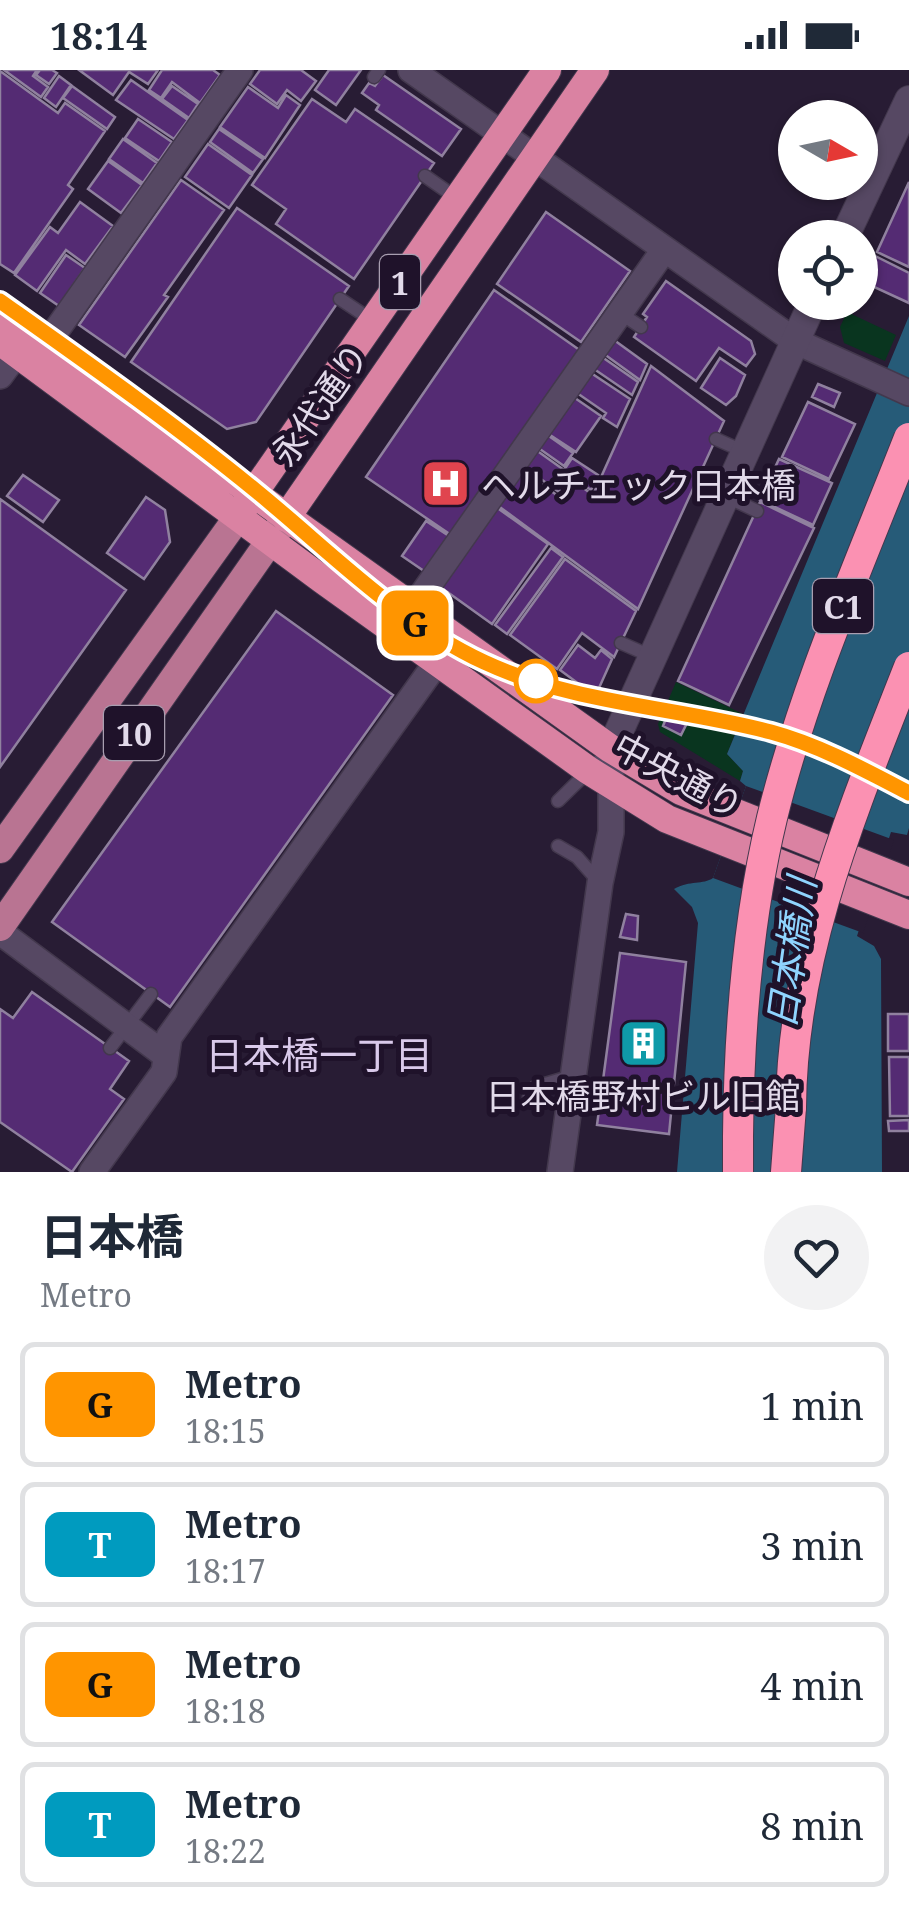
<!DOCTYPE html>
<meta charset="utf-8">
<style>
:root{--surface:#fff;--page:#f2f2f3;--text:#1f2937;--muted:#747a83;--line:#e0e1e3}
body{margin:0;font-family:"Noto Serif","Noto Sans JP",serif;background:var(--page);color:var(--text);height:100vh;display:flex;flex-direction:column;font-size:38px;white-space:nowrap}
*{box-sizing:border-box;margin:0}
p{font-size:32px;color:var(--muted)}
.icon{flex:none;width:55px;height:55px;fill:none;stroke:currentColor;stroke-width:2;stroke-linecap:round;stroke-linejoin:round}
.map{position:relative;height:1102px;overflow:hidden}
.side{display:flex;flex-direction:column;background:var(--surface);flex:1}
.side>*{flex:none}
.badge{padding:0 20px;border-radius:15px;font-size:35px;line-height:65px}
.needle{width:65px;rotate:99deg}
.controls{position:absolute;left:778px;top:30px;display:grid;gap:20px}
.controls a{display:grid;place-items:center;width:100px;height:100px;border-radius:50%;background:var(--surface);box-shadow:0 2px 8px #0004;font-size:50px}
.map>.badge{position:absolute;translate:-50% -50%;box-shadow:0 0 0 5px #fff}
.round{display:grid;place-items:center;flex:none;width:105px;height:105px;border-radius:52px;background:var(--page)}
.headline{display:flex;align-items:center;justify-content:space-between;height:170px;padding:0 40px}
h1{font-size:48px;font-weight:700;line-height:75px}
ul{padding:0;list-style:none}
li{display:flex;align-items:center;gap:30px;height:125px;margin:0 20px 15px;padding:0 20px;border:5px solid var(--line);border-radius:15px}
li div{flex:1}
li b{display:block;font-size:38px}
li em{font-style:normal}
li .badge{min-width:110px;font-weight:700;text-align:center}
.status{display:flex;justify-content:space-between;align-items:center;height:70px;padding:0 50px;background:var(--surface);direction:ltr}
.status svg{height:28px;fill:currentColor}
.map>svg:first-child{display:block}
.green{fill:#09351f}
.water{fill:#265b78}
.pier{fill:#281c34}
.building{fill:#542b73;stroke:#90819f;stroke-width:2.5}
.lines{fill:none;stroke-linecap:round;stroke-linejoin:round}
.service-casing{stroke:#43384d;stroke-width:15}
.minor-casing{stroke:#43384d;stroke-width:28}
.tertiary-casing{stroke:#43384d;stroke-width:30}
.primary-casing{stroke:#43384d;stroke-width:30}
.trunk-casing{stroke:#43384d;stroke-width:30}
.motorway-casing{stroke:#43384d;stroke-width:32}
.service{stroke:#564863;stroke-width:12}
.minor{stroke:#564863;stroke-width:25}
.tertiary{stroke:#564863;stroke-width:28}
.primary{stroke:#b97492;stroke-width:28}
.trunk{stroke:#da82a2;stroke-width:28}
.motorway{stroke:#fb91b2;stroke-width:30}
.motorway-bridge-casing{stroke:#43384d;stroke-width:32;stroke-linecap:butt}
.motorway-bridge{stroke:#fb91b2;stroke-width:30}
.line-casing{stroke:#fff;stroke-width:22}
.line{stroke:#ff9500;stroke-width:15}
.stop-dot{fill:#fff;stroke:#ff9500;stroke-width:5}
.labels{text-anchor:middle;dominant-baseline:central;stroke-width:10;stroke-linejoin:round;paint-order:stroke}
.shield{fill:#1f122a;stroke:#a89eb0;stroke-width:2.5}
.shield-label{font-size:32px;font-weight:bold;fill:#e2daea}
.street-label{font-size:35px;fill:#e2daea;stroke:#1f122a}
.poi-label{font-size:35px;fill:#e2daea;stroke:#1f122a;text-anchor:start}
.water-label{font-size:38px;font-style:italic;fill:#8fd4fe;stroke:#1f122a}
.neighbourhood-label{font-size:38px;fill:#d9c9ea;stroke:#1f122a}
</style>
<div class="status"><b>18:14</b><svg viewBox="0 0 49 12"><path d="M0 12V9h3v3zM5 12V6h3v6zM10 12V3h3v9zM15 12V0h3v12zM26 1h20v11H26zM47 4h2v5h-2z"/></svg></div>
<div class="map">
<svg width="909" height="1102" viewBox="0 0 909 1102">
<rect width="100%" height="100%" fill="#281c34"/>
<path class="green" d="M847 242 896 265 885 291 844 273 840 257Z
M676 612 743 644 727 684 743 701 740 711 660 662 658 654Z"/>
<path class="water" d="M909 246V758L907 765 891 762 857 866 874 876 881 889 882 1102H677L698 853 692 837 674 819C690 810 703 815 713 808L746 716 740 711 743 701 727 684Z"/>
<path class="pier" d="M746 716 894 770 863 863 866 864 713 808Z"/>
<path class="building" d="M4 0H37L33 6 48 17 41 27Z
M40 0H52L57 3 49 14 36 5Z
M79 0H158L148 14 129 2 113 25Z
M162 0H213L220 5 200 33 172 12 161 28 149 20Z
M260 0H301L316 11 301 31 287 20 277 34 250 14Z
M329 0H361L336 35 315 20Z
M0 1 58 43 65 33 105 61 68 115 73 119 14 203 0 194Z
M383 5 461 59 442 86 376 40 379 35 362 23 369 13 375 16Z
M59 6 71 15 56 37 44 28Z
M131 10 188 50 174 69 116 30Z
M72 16 115 47 107 59 63 28Z
M172 16 198 34 189 48 162 29Z
M248 17 278 38 286 25 300 35 265 88 220 57Z
M312 29 346 52 355 39 434 93 354 209 276 154 286 139 252 115Z
M138 49 172 72 159 91 125 68Z
M219 59 263 89 253 103 210 72Z
M123 69 157 93 143 113 109 89Z
M208 74 252 105 229 138 185 107Z
M108 91 142 115 121 143 88 119Z
M181 110 224 140 164 225 168 227 125 287 79 255Z
M909 112V197L877 182Z
M80 132 113 156 85 194 66 180 37 221 15 205 50 157 58 163Z
M237 138 349 216 256 352 227 359 131 292Z
M546 142 630 201 581 272 497 214Z
M66 185 85 198 59 236 40 223Z
M873 185 909 203V233L861 211Z
M666 211 751 271 755 284 746 296 719 278 696 311 634 267 647 247 643 244Z
M494 220 581 281 454 467 366 407Z
M614 270 647 294 640 310 604 284Z
M602 287 638 312 632 325 594 299Z
M720 288 745 305 736 326 726 335 701 318Z
M651 296 724 351 638 539 497 435 521 399 558 426 571 409 593 425Z
M591 303 630 329 617 357 603 348 606 343 577 323Z
M818 314 840 323 834 337 812 327Z
M572 326 601 346 576 382 547 363Z
M808 332 855 354 829 409 782 387Z
M546 364 573 383 564 396 537 377Z
M536 380 564 400 572 388 598 405 591 420 570 406 559 422 524 397Z
M779 389 832 413 813 455 760 430Z
M23 405 59 430 43 452 7 426Z
M146 427 165 440 170 472 144 509 107 483Z
M0 429 126 520 0 697Z
M760 432 814 458 729 635 678 611Z
M496 437 548 474 492 554 439 516Z
M426 451 449 466 424 501 402 486Z
M551 478 563 487 507 564 495 555Z
M565 489 636 541 614 587 582 563 557 599 510 565Z
M276 541 393 625 170 937 52 852Z
M578 575 595 588 601 580 612 589 599 618 587 620 560 600Z
M667 646 686 655 681 665 663 656Z
M626 844 638 846 637 870 620 867Z
M620 883 686 892 669 1064 597 1055Z
M32 922 129 991 110 1019 124 1029 72 1102 0 1052V939L13 948Z
M888 944H909V981H888Z
M889 987H909V1046H890Z
M909 1050V1061H889L888 1051Z"/>
<g class="lines">
<defs>
<path id="service" d="M374 7 379 0
M425 106 458 129
M340 229 373 251
M620 243 641 257
M716 369 745 382
M725 426 757 441
M621 573 653 587
M558 731 611 679
M558 776 577 787 600 813
M110 978 151 924
M529 1027 535 1017 572 1006"/>
<path id="minor" d="M411 0 795 271 909 323
M46 275 240 0
M0 306 17 283
M412 539 664 180
M0 862 165 985
M92 1102 164 1002 169 967 437 592
M560 1102 600 813 611 762V699"/>
<path id="tertiary" d="M844 168 909 30
M611 679 813 232"/>
<path id="primary" d="M0 779 238 447
M0 857 286 448"/>
<path id="trunk" d="M0 242 611 679 681 721 909 812
M0 271 323 510 588 700 667 749 909 845
M244 437 547 0
M286 448 595 0"/>
<path id="motorway" d="M738 1066V1102
M786 1102 791 1037"/>
</defs>
<use href="#service" class="service-casing"/>
<use href="#minor" class="minor-casing"/>
<use href="#tertiary" class="tertiary-casing"/>
<use href="#primary" class="primary-casing"/>
<use href="#trunk" class="trunk-casing"/>
<use href="#motorway" class="motorway-casing"/>
<use href="#service" class="service"/>
<use href="#minor" class="minor"/>
<use href="#tertiary" class="tertiary"/>
<use href="#primary" class="primary"/>
<use href="#trunk" class="trunk"/>
<use href="#motorway" class="motorway"/>
<defs>
<path id="motorway-bridge" d="M791 1037C792 882 853 740 909 597
M738 1066C739 960 747 852 772 748 804 618 860 493 909 368"/>
</defs>
<use href="#motorway-bridge" class="motorway-bridge-casing"/>
<use href="#motorway-bridge" class="motorway-bridge"/>
</g>
<g class="lines">
<defs>
<path id="line" d="M0 231C86 292 173 353 255 420 330 481 396 551 484 592 574 634 676 637 771 662 819 675 865 700 909 723"/>
</defs>
<use href="#line" class="line-casing"/>
<use href="#line" class="line"/>
</g>
<defs>
<symbol id="hospital-square" viewBox="-11 -11 22 22"><rect x="-9" y="-9" width="18" height="18" rx="4" fill="#e0444e" stroke="#1f122a"/><path d="M-5-5h3v3.5h4V-5h3V5h-3V1.5h-4V5h-3Z" fill="#fff"/></symbol>
<symbol id="building-square" viewBox="-11 -11 22 22"><rect x="-9" y="-9" width="18" height="18" rx="4" fill="#0f9aa8" stroke="#1f122a"/><path d="M-4-6H4V6H1V3H-1V6H-4ZM-2.5-4.3h1.7v1.8h-1.7ZM.8-4.3h1.7v1.8H.8ZM-2.5-1h1.7V.8h-1.7ZM.8-1h1.7V.8H.8Z" fill="#fff"/></symbol>
</defs>
<g fill-rule="evenodd">
<use href="#hospital-square" x="418" y="386" width="55" height="55"/>
<use href="#building-square" x="616" y="946" width="55" height="55"/>
</g>
<circle class="stop-dot" cx="536" cy="611" r="20"/>
<g class="labels">
<g class="shield">
<rect x="380" y="185" width="40" height="54" rx="8"/>
<rect x="813" y="509" width="60" height="54" rx="8"/>
<rect x="104" y="636" width="60" height="54" rx="8"/>
</g>
<g class="shield-label">
<text x="400" y="212">1</text>
<text x="843" y="536">C1</text>
<text x="134" y="663">10</text>
</g>
<g class="street-label">
<text transform="translate(319 334) rotate(-55)">永代通り</text>
<text transform="translate(679 705) rotate(28)">中央通り</text>
</g>
<g class="poi-label">
<text x="481" y="414">ヘルチェック日本橋</text>
<text x="643" y="1025" text-anchor="middle">日本橋野村ビル旧館</text>
</g>
<g class="water-label">
<text transform="translate(790 883) rotate(-82)">日本橋川</text>
</g>
<g class="neighbourhood-label">
<text x="319" y="984">日本橋一丁目</text>
</g>
</g>
</svg>
<div class="controls">
<a><svg class="needle" viewBox="-14 -14 28 28"><path d="M0-13l5 13h-10z" fill="#e53935"/><path d="M0 13l5-13h-10z" fill="#747a83"/></svg></a>
<a><svg class="icon" aria-label="locate" viewBox="0 0 24 24"><circle cx="12" cy="12" r="6"/><path d="M12 2v4M12 18v4M2 12h4M18 12h4"/></svg></a>
</div>
<b class="badge" style="left:415px;top:553px;background:#ff9500;color:#111">G</b>
</div>
<section class="side">
<div class="headline"><div><h1>日本橋</h1><p>Metro</p></div><a class="round"><svg class="icon" aria-label="heart" viewBox="0 0 24 24"><path d="M12 20l-8-8c-3-5 5-10 8-4 3-6 11-1 8 4z"/></svg></a></div>
<ul>
<li><span class="badge" style="background:#ff9500;color:#111">G</span><div><b>Metro</b><p>18:15</p></div><em>1 min</em></li>
<li><span class="badge" style="background:#009bbf;color:#fff">T</span><div><b>Metro</b><p>18:17</p></div><em>3 min</em></li>
<li><span class="badge" style="background:#ff9500;color:#111">G</span><div><b>Metro</b><p>18:18</p></div><em>4 min</em></li>
<li><span class="badge" style="background:#009bbf;color:#fff">T</span><div><b>Metro</b><p>18:22</p></div><em>8 min</em></li>
</ul>
</section>
